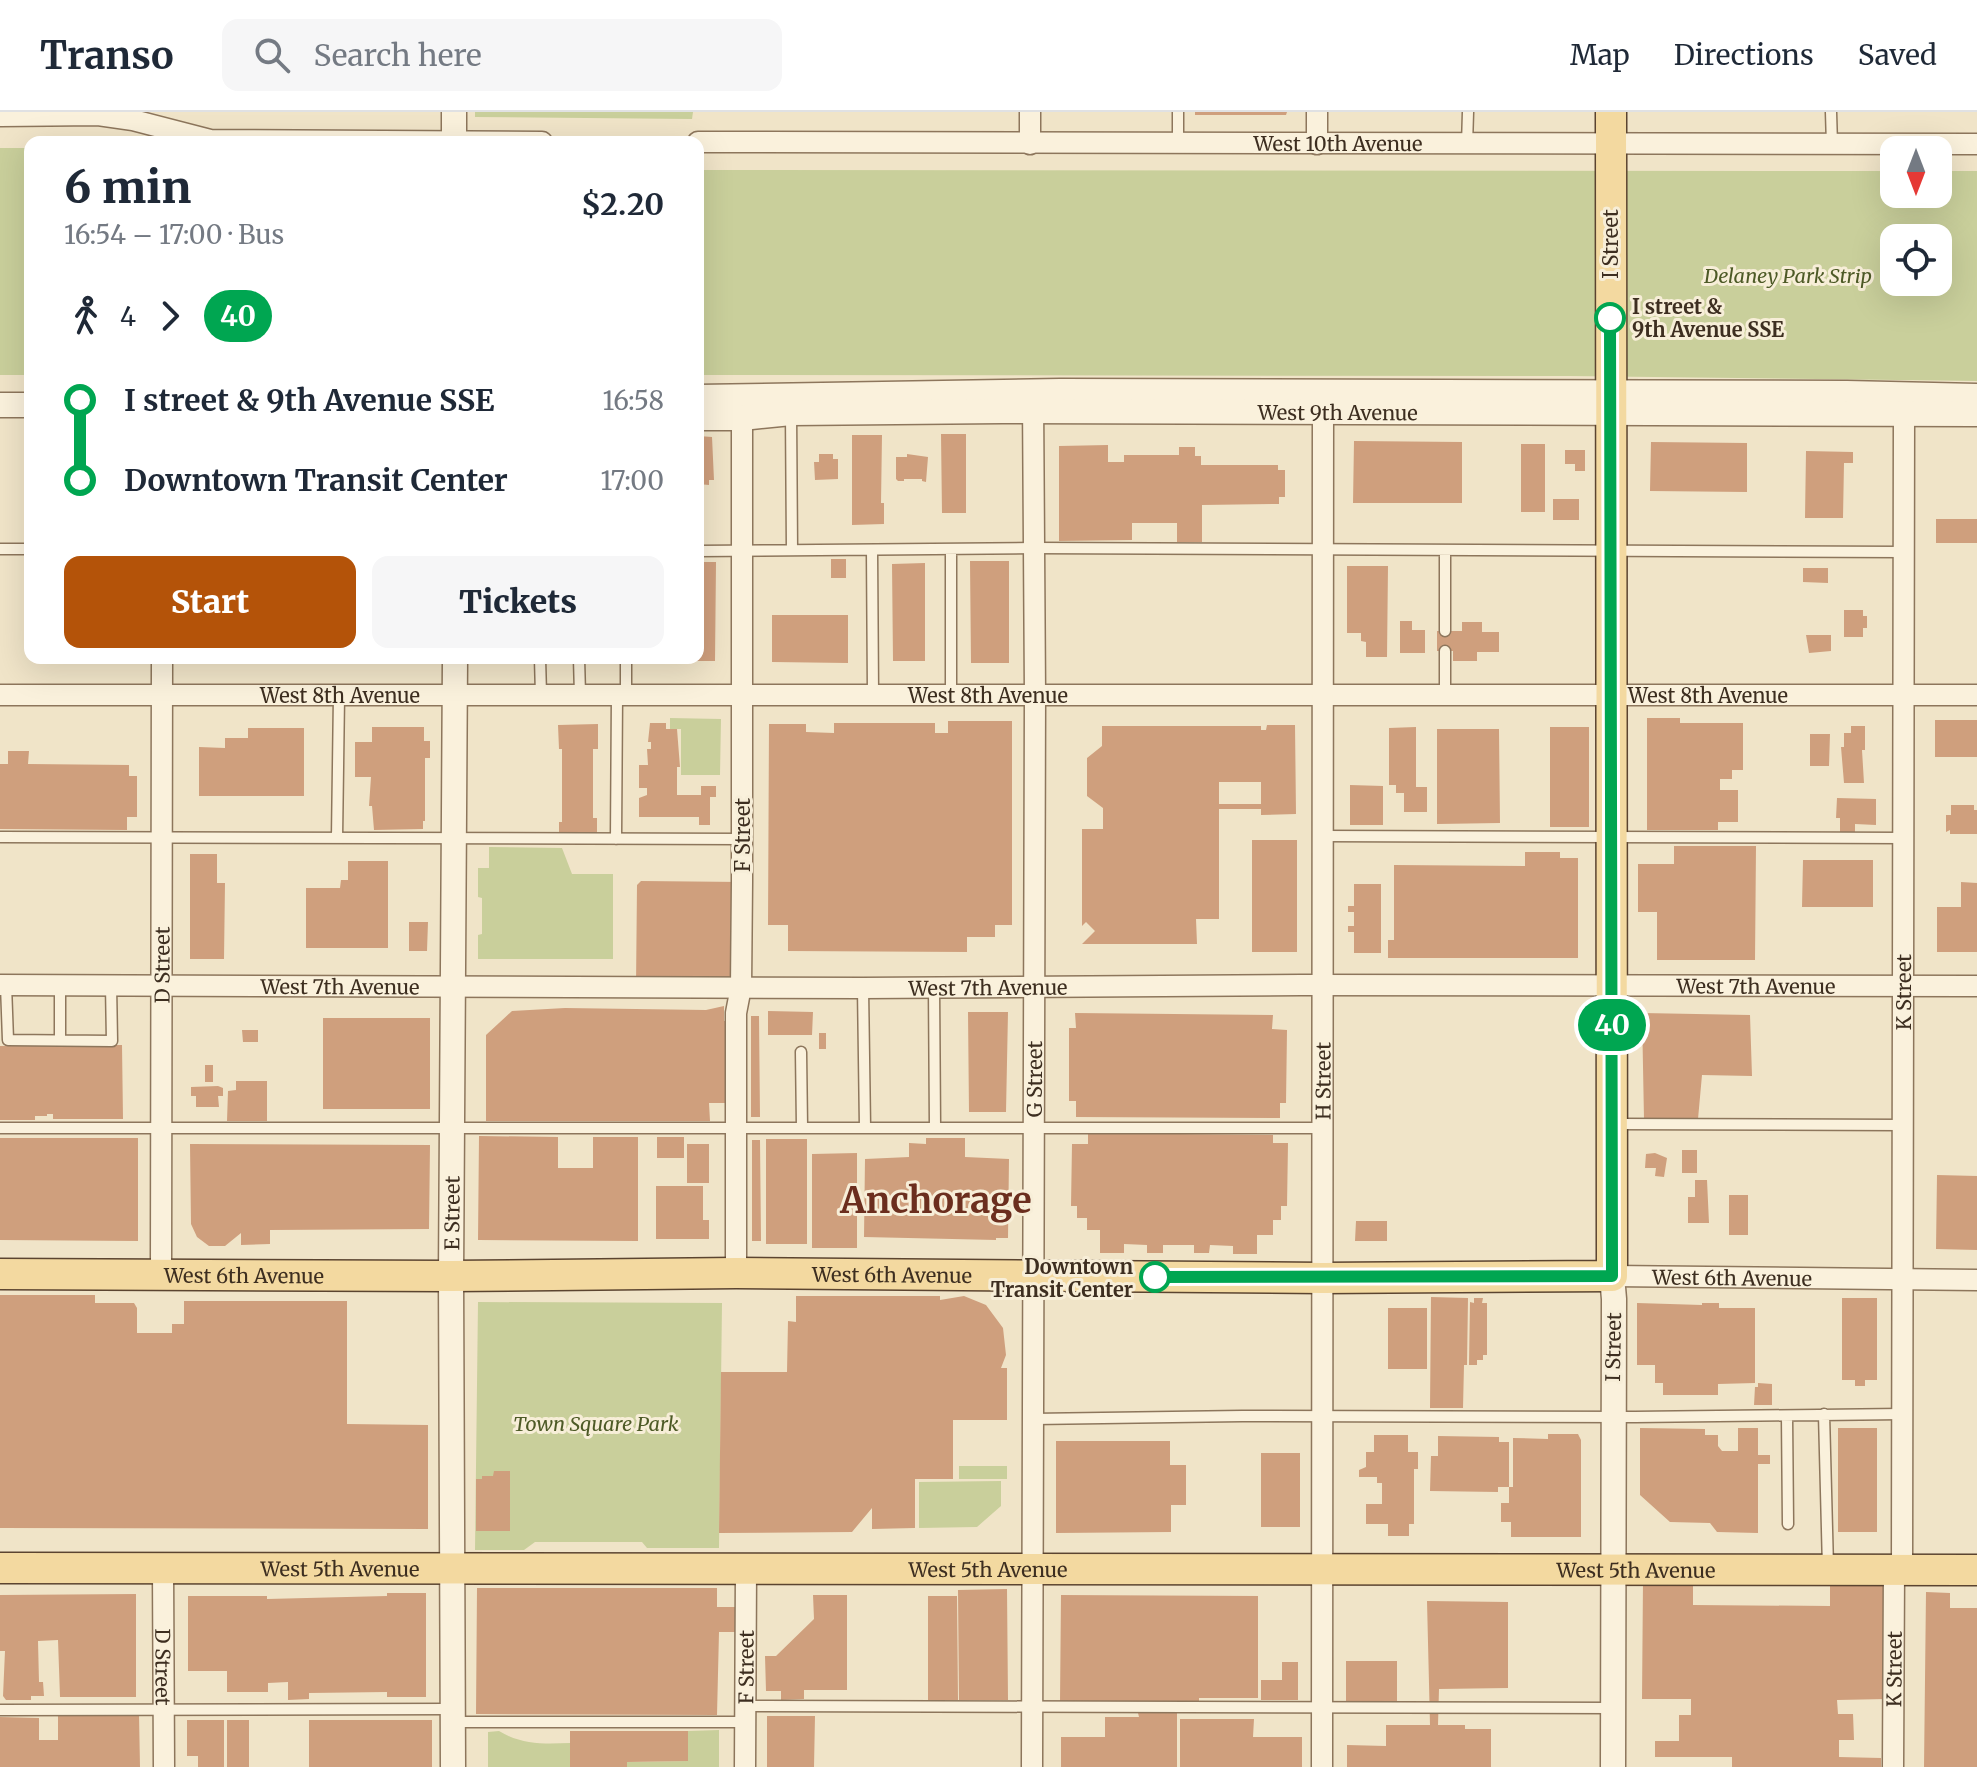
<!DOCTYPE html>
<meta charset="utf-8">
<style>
:root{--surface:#fff;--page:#f6f6f7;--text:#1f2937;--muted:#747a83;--line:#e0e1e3;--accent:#b45309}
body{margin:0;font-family:Merriweather,serif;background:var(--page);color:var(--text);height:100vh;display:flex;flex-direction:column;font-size:30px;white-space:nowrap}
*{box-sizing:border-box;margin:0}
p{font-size:26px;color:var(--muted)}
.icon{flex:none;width:44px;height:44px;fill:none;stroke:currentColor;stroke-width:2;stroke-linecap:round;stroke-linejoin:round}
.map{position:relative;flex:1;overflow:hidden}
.drawer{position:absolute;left:24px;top:24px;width:680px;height:528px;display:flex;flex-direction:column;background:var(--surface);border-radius:16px;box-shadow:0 8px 32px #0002}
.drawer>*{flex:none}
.badge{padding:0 16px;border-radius:26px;font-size:28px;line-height:52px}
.needle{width:52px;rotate:180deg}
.fabs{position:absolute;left:1880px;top:24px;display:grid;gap:16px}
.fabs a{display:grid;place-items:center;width:72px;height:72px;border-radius:16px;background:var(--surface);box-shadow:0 8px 32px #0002;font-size:40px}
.map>.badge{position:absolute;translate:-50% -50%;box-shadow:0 0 0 4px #fff}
.legs{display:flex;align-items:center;gap:12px;height:88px;padding:0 40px;font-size:26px}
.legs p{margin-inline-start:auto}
.headline{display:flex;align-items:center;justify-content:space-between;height:136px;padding:0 40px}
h1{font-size:44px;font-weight:800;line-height:60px}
.action{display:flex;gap:16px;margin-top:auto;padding:16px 40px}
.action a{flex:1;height:92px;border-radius:16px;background:var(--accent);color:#fff;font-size:32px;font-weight:800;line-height:92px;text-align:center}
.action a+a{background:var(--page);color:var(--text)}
ul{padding:0 40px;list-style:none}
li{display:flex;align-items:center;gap:28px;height:80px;font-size:30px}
li i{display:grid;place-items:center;width:12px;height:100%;margin:0 10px;background:currentColor}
li i::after{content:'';width:20px;height:20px;margin:-10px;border:6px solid;border-radius:50%;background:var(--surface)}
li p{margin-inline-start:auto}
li:first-child i{background:linear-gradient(#0000 50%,currentColor 0)}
li:last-child i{background:linear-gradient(currentColor 50%,#0000 0)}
header{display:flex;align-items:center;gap:48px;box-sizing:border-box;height:112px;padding:0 40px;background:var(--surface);border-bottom:2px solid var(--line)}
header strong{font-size:38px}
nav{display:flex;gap:44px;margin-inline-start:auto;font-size:28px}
.search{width:560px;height:72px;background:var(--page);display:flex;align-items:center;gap:20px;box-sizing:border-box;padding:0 28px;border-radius:16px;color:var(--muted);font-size:30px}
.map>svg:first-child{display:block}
.green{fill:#c9cf9b;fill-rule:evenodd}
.building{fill:#cf9f7d;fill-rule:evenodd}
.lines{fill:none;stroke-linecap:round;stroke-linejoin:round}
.service-casing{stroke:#8d765c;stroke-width:13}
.minor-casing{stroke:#8d765c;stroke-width:23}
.tertiary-casing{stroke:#8d765c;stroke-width:27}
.primary-casing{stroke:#5b4430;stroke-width:33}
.service{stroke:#faf1dc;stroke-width:10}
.minor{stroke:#faf1dc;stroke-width:20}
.tertiary{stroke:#faf1dc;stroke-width:24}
.primary{stroke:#f3d9a0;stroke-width:30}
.line-1-casing{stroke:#fff;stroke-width:18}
.line-1{stroke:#00a651;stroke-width:12}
.stop-1-dot{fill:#fff;stroke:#00a651;stroke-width:4}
.labels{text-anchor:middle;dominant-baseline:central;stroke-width:6;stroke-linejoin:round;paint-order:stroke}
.street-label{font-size:20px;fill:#3d2e20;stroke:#f7eed8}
.park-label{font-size:20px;font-style:italic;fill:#4d5a26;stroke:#f7eed8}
.stop-label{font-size:20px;font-weight:bold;fill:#3d2e20;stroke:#f7eed8;text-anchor:start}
.town-label{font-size:36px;font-weight:bold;fill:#6b2e1e;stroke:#f7eed8}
</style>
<header>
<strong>Transo</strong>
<div class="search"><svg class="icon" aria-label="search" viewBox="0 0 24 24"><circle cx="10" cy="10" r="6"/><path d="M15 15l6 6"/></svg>Search here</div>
<nav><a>Map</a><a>Directions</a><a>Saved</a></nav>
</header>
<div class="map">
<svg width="1977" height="1655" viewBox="0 0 1977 1655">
<rect width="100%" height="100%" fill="#f0e4c8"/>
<path class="green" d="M475 0H693L692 7 475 5Z
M0 36H30V263H0Z
M698 58 1894 59V82H1938V59H1977V269L1570 264 698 263ZM1894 126H1938V170H1894Z
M670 606 721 607 720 663H681V617H670Z
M489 735 562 736 572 762H613V847H478V823L482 822V786L478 785V756H489Z
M478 1190 722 1191 719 1436H647L642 1430H535L524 1438H475Z
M959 1354H1007V1367H959Z
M1001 1369V1394L977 1415 919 1416V1370Z
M719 1618V1655H627V1650L688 1649V1619Z
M499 1619C522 1633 544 1632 570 1631V1655H488V1620Z"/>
<path class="building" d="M1195 0H1287L1286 3H1195Z
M941 322H966V401H942Z
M852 323H882L881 391H884V412L852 413Z
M698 324 712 325 714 368H709V373L698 372Z
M1354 329 1462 330V391H1353Z
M1651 330 1747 331V380L1650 379Z
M1521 332H1545V400H1521Z
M1108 333V350H1124V343H1179V335H1195V344H1201V353H1278V358H1285V385H1279V392L1202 393V430H1177V411H1132V428L1059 429V334Z
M1565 338H1585V359H1575V352H1565Z
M1806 339 1853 340V351H1844L1843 406H1805Z
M819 342H833V347H838V367L815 368 814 350H819Z
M907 342 928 345 926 370 922 369V367H904V369H898L896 367V345H907Z
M1553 387H1579V408H1553Z
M1936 407H1977V431H1936Z
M831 447H846V466H831Z
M970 449H1009V551H971Z
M698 450H716L715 549H647V546H698Z
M925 451V549H893L892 452Z
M1347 454H1388L1387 545H1366V530L1361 529V521H1347Z
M1803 456H1828V471L1803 470Z
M1844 498H1863V504H1867V516H1863V525H1844Z
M772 503H848V551L772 550Z
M1400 509H1412V518H1425V541H1400Z
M1462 510H1482V520H1499V540H1477V549H1453V539H1437V519H1462Z
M1806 523H1831V539L1809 541Z
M478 546H517L518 549H478Z
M1647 606H1680V611H1743V658H1732V667H1720V678H1738V710H1718V718H1647Z
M1935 608H1977V645H1935Z
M948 609H1012V813H995V825H967V840L788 839V813H768L769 612H806V620L834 621V611H935V621H948Z
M650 611H666V617H677L680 655H677V683H701V674H716V685H710V713H699V705H639V686L647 683V676H639V653H648L647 637H651V630H648Z
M598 612V637H593V706H597V722H559V710H562V637H559L558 613Z
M1267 613H1295L1296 702 1261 703V697H1219V807H1196L1197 832H1082L1095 819 1086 810 1082 814V717H1103V696L1087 684V646L1102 634V614H1261V618H1266ZM1219 670H1261V692H1219Z
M1851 614H1865V638H1862L1864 671H1844L1841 635H1844V621H1851Z
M372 615H424V629H430V646H425V709H423V717L374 718 372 694H369L371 665H355V630H372Z
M1416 615V675H1427V700H1404V681H1396V673H1389V616Z
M1550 615H1589V715H1550Z
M248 616H304V684H199V635L225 636V626H248Z
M1437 617H1499L1500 711 1437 712Z
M1810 622H1830L1829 654H1810Z
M8 639H29L28 652 129 653V664H137V705H127V718L0 717V652H8Z
M1350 673 1383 674V713H1350Z
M1837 686 1876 687V713L1855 712V721H1840V706H1836Z
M1951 693H1974V698H1977V722H1950V718L1946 720V703H1951Z
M1252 728H1297V840H1252Z
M1674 734H1756L1755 848H1657V800H1638V752H1674Z
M1525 740H1560V746H1578V846H1388V828H1394V753L1525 754Z
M190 742H217V771H225L224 847H190Z
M1803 748H1873V795H1802Z
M348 749H388V836H306V776H340L341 768H348Z
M641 769 742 770 746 875 636 874 637 773Z
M1961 770 1977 771V840H1937V795H1961Z
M1354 772H1381V841H1354V820H1348V814H1354V800H1348V794H1354Z
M409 810H428L427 839H409Z
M724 894V909H733L728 916 726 991H709L710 1009H486V923L512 899 565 896 706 898Z
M768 899 813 900 812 923H768Z
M968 900H1008L1006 1000H969Z
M1075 901 1273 903 1272 917 1287 918 1286 991H1280V1006L1076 1005V989H1069V916H1076Z
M1642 901 1750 903 1752 964 1702 963 1698 1007H1644Z
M751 904H759L760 1005H751Z
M323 906H430V997H323Z
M242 918H258V930H243Z
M819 921H826V937H819Z
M122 933 123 1007H53V1002H47V1004H35V1008H0V934Z
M205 953H213V970H205Z
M236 969H267V1009H227L228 979 236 978Z
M218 974 223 976V984H218L219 995H196V984H191V975Z
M1088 1021 1273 1023V1031H1288L1287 1094H1281V1108H1273V1123H1257V1142H1233V1134L1210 1133 1209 1141H1194V1133H1163V1141H1147V1133L1124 1132V1141H1100V1118H1087V1106H1077V1094H1071L1072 1032H1088Z
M479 1024 558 1025V1056H593V1025H638V1129L478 1128Z
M657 1025H684V1046H657Z
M0 1026H138V1129L0 1128Z
M926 1026H965V1045L1009 1047 1008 1126H996V1128L864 1125 865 1047 909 1045V1031L926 1032Z
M766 1027H807V1132H766Z
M752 1028H760L761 1129H752Z
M190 1032 430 1033 429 1117 270 1118V1132L241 1133V1121L225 1134H209L197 1125 191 1112Z
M687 1032H709V1071H687Z
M1682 1038H1697V1061H1682Z
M857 1041V1136H812V1042Z
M1655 1041 1667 1046 1664 1065 1655 1064 1656 1056H1645L1646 1042Z
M1937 1063 1977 1064V1138L1936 1137Z
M1695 1068H1707L1709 1111H1688V1085H1695Z
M656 1074H703V1108H709V1127H656Z
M1729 1083H1748V1123H1729Z
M1356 1109H1387V1129H1355Z
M0 1183H95V1191H134L137 1196V1221H172V1212H184V1189H347V1312L428 1313V1417L0 1416Z
M796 1184H940V1188L964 1184 986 1193 1003 1216 1006 1243 1001 1256H1007V1308H953V1367H915V1416L872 1417V1396L852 1420 719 1421 721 1260H787L788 1209 796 1210Z
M1431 1185 1468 1186 1467 1253H1464L1463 1296H1430Z
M1474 1186H1483L1482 1191H1487V1243H1483V1248H1477V1253H1469L1470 1190 1474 1191Z
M1842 1186H1877V1268H1865V1274H1855V1268H1842Z
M1637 1191 1702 1193V1191H1719V1196H1755V1271L1718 1272V1283H1663V1271H1655V1253H1637Z
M1388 1196H1427V1257H1388Z
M1758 1271 1772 1272V1293H1754L1755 1275H1758Z
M1640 1316 1705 1317V1323H1718V1334L1722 1339H1738V1316H1758V1343H1770V1352H1758V1421L1717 1420 1710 1411 1670 1410 1640 1383Z
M1838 1316H1877V1420H1838Z
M1548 1322H1578L1581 1328V1425H1511V1410H1501V1391H1509V1375H1513V1326L1548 1327Z
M1374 1323H1408V1340H1418V1357H1414V1412H1409V1424H1388V1412H1366V1392H1382V1371H1377V1365H1359V1358L1366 1355V1340H1374Z
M1438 1324 1499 1325V1330H1509V1375H1498V1380L1430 1379 1431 1344H1438Z
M1056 1329H1170V1353H1186V1393H1171V1420L1056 1421Z
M1261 1341H1300V1415H1261Z
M494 1359H510V1419H476V1367H482V1364H493Z
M1643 1469 1693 1470V1493L1830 1494V1472H1885L1886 1587 1837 1588 1838 1602H1853L1854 1628H1839V1645L1881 1646V1655H1732V1645H1655V1629H1679V1603H1691V1587H1642Z
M477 1476H717V1495H738V1520H719L717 1603 476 1602Z
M1007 1477 1008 1588H959L958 1478Z
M1926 1480 1950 1481V1496H1977V1655H1924Z
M387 1481H426V1585H387V1580L309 1581V1587L288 1588V1570L268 1571V1580H227V1559H188V1484H267V1487L387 1484Z
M136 1482V1585H60L58 1528 38 1529 39 1570H43L44 1584H31V1588H6L3 1584 5 1539H0V1483Z
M813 1483H847V1578H804V1587L781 1588V1579H766L765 1544H776L814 1507Z
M1061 1483 1258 1484V1586H1199V1590H1060Z
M928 1484H957L958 1588H928Z
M1427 1489 1508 1490V1576L1439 1577 1438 1613H1465V1617H1491V1655H1347V1633L1386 1634V1613H1430Z
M1346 1549H1397V1590H1392V1594H1377L1376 1590 1346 1589Z
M1282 1550H1298V1588H1261V1568H1282Z
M1138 1601H1177V1655H1061V1625H1105V1605H1139Z
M139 1602 140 1655H0V1605L39 1606V1628H58V1603Z
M767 1604H815L814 1655H767Z
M1180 1607H1254L1253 1625H1302V1655H1180Z
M187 1608H224V1655H198V1644H187Z
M227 1608H249V1655H227Z
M309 1608H432V1655H309Z
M570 1619H688V1649L627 1650V1655H570Z"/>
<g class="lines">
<defs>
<path id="service" d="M1831 0 1832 33
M1178 32V0
M1467 33 1468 0
M791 301 792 438
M0 437H30
M951 437V582
M872 438 873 582
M698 439 1034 436 1904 440
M1445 519V438
M540 546 541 583
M579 546 580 583
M626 546V583
M1445 582V539
M1323 724 1903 726
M0 725 743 727
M337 726 339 584
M616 727 617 583
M6 873 8 928 112 929 111 873
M60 873V928
M934 875 935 1014
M863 876 865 1015
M801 940 802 1015
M1616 1012 1902 1013
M0 1016H1323
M1824 1302 1828 1456
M1787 1304 1788 1412
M1033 1307 1242 1304 1635 1305 1902 1302
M745 1594 1613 1596
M0 1598 451 1597
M453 1610H745"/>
<g id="minor">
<path d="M1030 0V32"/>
<path d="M0 4 98 3 133 8 210 28 542 30"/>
<path id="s1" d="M698 30 1977 32"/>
<path d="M1317 32V0"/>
<path id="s2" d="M0 583H1977"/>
<path id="s3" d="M0 873 863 876 1301 873 1977 874"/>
<path id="s4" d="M161 1161 162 546"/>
<path d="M736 1161V901L741 875 742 770V294"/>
<path id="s5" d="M1612 1164 1977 1168"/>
<path id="s6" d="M163 1457 164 1655"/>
<path id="s7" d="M1902 1458 1904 303"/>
<path id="s8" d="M745 1655 746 1457"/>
<path id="s9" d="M1032 1655 1035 582 1033 287"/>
<path id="s10" d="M1322 1655 1323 287"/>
<path id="s11" d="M1893 1655 1894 1458"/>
</g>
<g id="tertiary">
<path d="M454 0V30"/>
<path d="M698 285 1060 279 1847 281 1977 284"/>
<path d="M0 293H30"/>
<path id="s12" d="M698 306H742L791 301 1002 299 1977 302"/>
<path d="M1612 1164 1614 1187 1613 1655"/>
<path id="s13" d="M453 1655 451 1164 455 546"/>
</g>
<g id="primary">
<path id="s14" d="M0 1162 451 1164 736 1161 1323 1166 1612 1164 1611 0"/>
<path id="s15" d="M0 1456 1977 1458"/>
</g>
</defs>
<use href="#service" class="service-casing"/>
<use href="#minor" class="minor-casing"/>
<use href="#tertiary" class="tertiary-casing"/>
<use href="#primary" class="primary-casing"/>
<use href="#service" class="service"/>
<use href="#minor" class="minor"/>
<use href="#tertiary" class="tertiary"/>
<use href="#primary" class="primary"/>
</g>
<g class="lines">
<defs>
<path id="line-1" d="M1155 1165 1612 1164 1610 206"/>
</defs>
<use href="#line-1" class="line-1-casing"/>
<use href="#line-1" class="line-1"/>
</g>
<g class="stop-1-dot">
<circle cx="1610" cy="206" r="14"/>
<circle cx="1155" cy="1165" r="14"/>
</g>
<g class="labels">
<g class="street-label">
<text stroke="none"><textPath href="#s1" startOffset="640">West 10th Avenue</textPath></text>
<text transform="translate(1610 132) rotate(-90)">I Street</text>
<text stroke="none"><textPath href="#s12" startOffset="640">West 9th Avenue</textPath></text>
<text stroke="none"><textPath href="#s2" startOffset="988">West 8th Avenue</textPath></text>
<text stroke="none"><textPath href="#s2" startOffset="1708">West 8th Avenue</textPath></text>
<text stroke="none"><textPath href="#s2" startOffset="340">West 8th Avenue</textPath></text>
<text transform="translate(742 723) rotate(-90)">F Street</text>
<text stroke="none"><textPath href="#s4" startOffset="308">D Street</textPath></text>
<text stroke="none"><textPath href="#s3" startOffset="340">West 7th Avenue</textPath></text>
<text stroke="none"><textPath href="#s3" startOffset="1756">West 7th Avenue</textPath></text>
<text stroke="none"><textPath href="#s3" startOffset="988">West 7th Avenue</textPath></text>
<text stroke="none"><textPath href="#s7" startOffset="578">K Street</textPath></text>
<text stroke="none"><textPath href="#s9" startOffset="688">G Street</textPath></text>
<text stroke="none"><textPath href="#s10" startOffset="686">H Street</textPath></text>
<text stroke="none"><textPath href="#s13" startOffset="554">E Street</textPath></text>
<text stroke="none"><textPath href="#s14" startOffset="244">West 6th Avenue</textPath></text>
<text stroke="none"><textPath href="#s14" startOffset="892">West 6th Avenue</textPath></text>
<text stroke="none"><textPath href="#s5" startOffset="120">West 6th Avenue</textPath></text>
<text transform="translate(1613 1235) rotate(-89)">I Street</text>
<text stroke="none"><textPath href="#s15" startOffset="340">West 5th Avenue</textPath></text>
<text stroke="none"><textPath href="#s15" startOffset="988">West 5th Avenue</textPath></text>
<text stroke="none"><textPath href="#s15" startOffset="1636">West 5th Avenue</textPath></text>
<text stroke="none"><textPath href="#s6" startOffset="98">D Street</textPath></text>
<text stroke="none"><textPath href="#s8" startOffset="100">F Street</textPath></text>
<text stroke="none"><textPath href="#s11" startOffset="98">K Street</textPath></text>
</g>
<g class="park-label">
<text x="1788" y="163">Delaney Park Strip</text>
<text x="596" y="1311">Town Square Park</text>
</g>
<g class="stop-label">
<text x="1632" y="194">I street &amp;<tspan x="1632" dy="23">9th Avenue SSE</tspan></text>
<text x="1133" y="1154" text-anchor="end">Downtown<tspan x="1133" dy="23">Transit Center</tspan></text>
</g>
<g class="town-label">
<text x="936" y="1088">Anchorage</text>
</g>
</g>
</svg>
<div class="fabs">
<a><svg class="needle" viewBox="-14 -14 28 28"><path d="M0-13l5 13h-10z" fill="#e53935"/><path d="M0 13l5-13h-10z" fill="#747a83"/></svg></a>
<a><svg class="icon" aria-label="locate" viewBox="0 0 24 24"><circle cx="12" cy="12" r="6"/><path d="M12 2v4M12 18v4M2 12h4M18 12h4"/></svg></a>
</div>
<b class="badge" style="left:1612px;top:913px;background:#00a651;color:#fff">40</b>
<section class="drawer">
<div class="headline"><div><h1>6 min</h1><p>16:54 – 17:00 · Bus</p></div><b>$2.20</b></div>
<div class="legs"><svg class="icon" aria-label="walk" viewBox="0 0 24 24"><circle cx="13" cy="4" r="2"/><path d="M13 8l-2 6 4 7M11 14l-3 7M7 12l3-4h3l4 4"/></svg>4<svg class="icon" aria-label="forward" viewBox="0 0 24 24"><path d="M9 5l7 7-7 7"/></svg><b class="badge" style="background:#00a651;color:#fff">40</b></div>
<ul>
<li><i style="color:#00a651"></i><b>I street &amp; 9th Avenue SSE</b><p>16:58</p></li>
<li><i style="color:#00a651"></i><b>Downtown Transit Center</b><p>17:00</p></li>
</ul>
<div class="action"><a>Start</a><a>Tickets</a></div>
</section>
</div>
